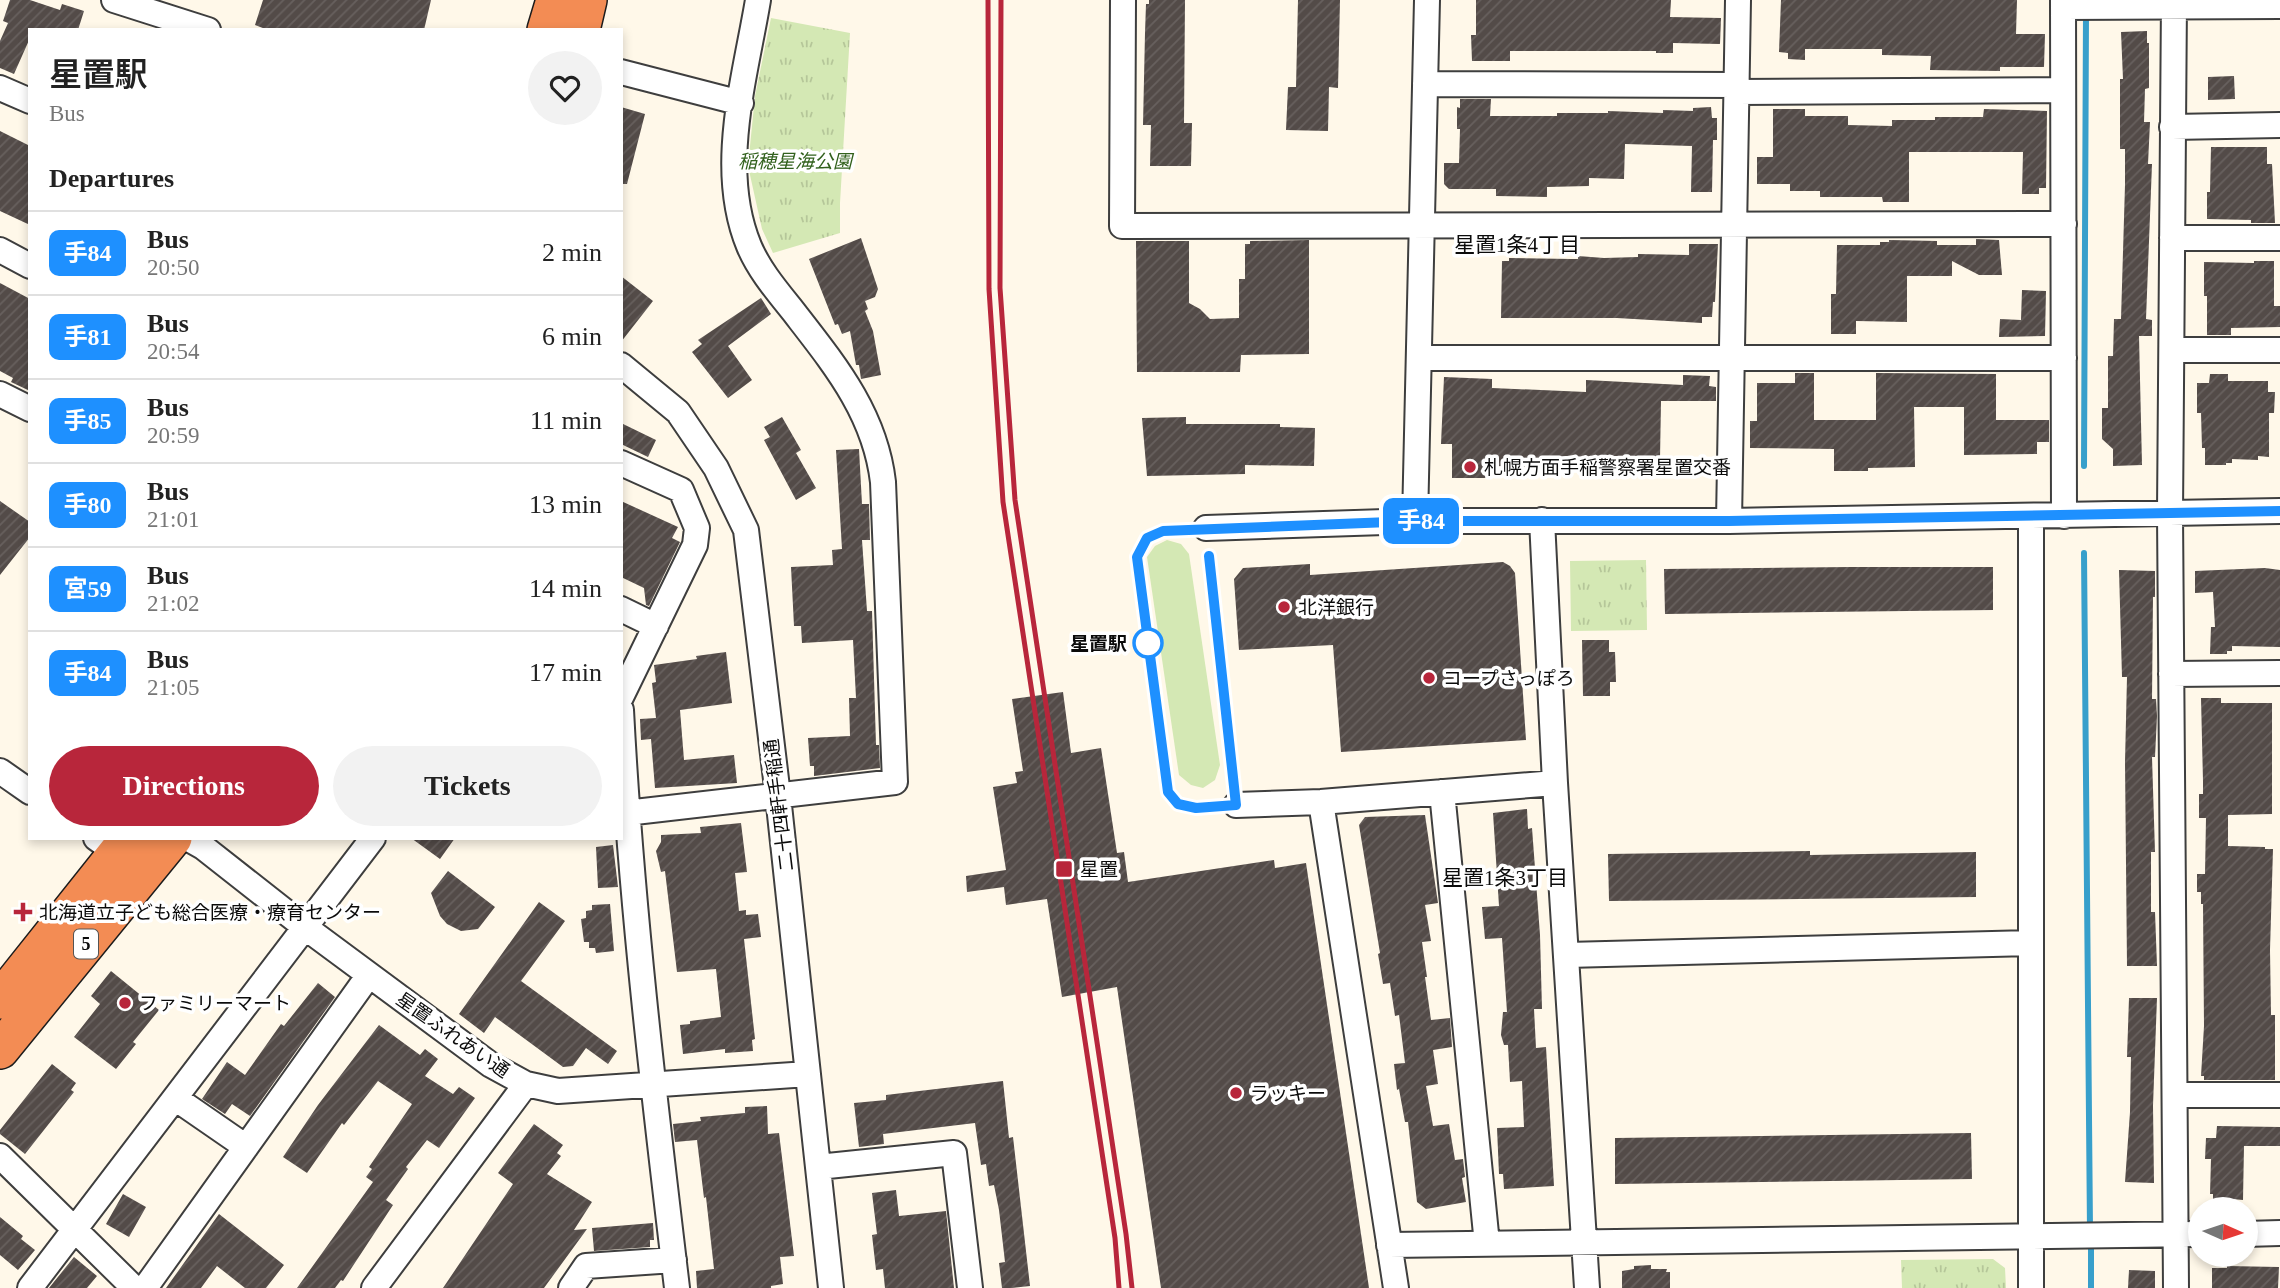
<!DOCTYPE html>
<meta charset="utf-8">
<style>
:root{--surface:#fff;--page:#f2f2f2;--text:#222;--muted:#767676;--line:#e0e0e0;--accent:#b8263b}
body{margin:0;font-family:"Times New Roman","Noto Sans JP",serif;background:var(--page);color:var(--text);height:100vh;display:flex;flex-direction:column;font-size:26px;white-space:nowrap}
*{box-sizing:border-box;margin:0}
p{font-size:23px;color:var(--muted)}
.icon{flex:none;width:38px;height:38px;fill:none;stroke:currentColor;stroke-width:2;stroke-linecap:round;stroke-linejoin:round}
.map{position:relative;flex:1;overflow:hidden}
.side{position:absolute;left:28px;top:28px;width:595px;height:812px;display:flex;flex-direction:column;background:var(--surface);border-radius:0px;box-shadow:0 4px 10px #0003}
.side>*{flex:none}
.badge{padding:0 14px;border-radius:10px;font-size:24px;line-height:46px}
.needle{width:46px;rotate:93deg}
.fabs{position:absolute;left:2188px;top:1197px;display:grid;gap:14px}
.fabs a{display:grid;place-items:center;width:70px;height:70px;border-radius:50%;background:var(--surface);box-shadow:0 4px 10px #0003;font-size:35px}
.map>.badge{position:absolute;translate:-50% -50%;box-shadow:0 0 0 4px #fff}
h2{padding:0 21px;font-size:26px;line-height:63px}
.round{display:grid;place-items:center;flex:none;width:74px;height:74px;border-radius:37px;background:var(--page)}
.head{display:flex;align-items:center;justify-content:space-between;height:119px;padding:0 21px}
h1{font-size:33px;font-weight:600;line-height:52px}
.cta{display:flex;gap:14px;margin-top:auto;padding:14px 21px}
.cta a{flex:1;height:80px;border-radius:42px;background:var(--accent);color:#fff;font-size:28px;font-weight:600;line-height:80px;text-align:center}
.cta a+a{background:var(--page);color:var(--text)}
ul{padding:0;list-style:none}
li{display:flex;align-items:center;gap:21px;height:84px;padding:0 21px;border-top:2px solid var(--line)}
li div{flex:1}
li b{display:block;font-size:26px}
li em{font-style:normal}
li .badge{min-width:77px;font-weight:700;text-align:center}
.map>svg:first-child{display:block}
.park{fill:url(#park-tufts)}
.garden{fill:#d4e8b4}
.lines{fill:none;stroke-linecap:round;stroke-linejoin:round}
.stream{stroke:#379fcb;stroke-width:6}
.building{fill:url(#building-hatch)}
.minor-casing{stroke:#3e3e3e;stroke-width:28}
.highway-casing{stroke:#1c1c1c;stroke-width:40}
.minor{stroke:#fff;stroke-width:24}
.highway{stroke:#f38c54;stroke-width:37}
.rail{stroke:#b8263b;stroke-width:5}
.line-casing{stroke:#fff;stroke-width:16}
.line{stroke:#1e90ff;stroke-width:10}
.poi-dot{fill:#b8263b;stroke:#fff;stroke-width:2.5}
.stop-dot{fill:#fff;stroke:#1e90ff;stroke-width:3.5}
.labels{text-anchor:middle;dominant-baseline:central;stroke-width:7;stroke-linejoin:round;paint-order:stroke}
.shield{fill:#fff;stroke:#545454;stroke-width:2}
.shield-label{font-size:18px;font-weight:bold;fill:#0b0b0b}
.park-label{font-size:19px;font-style:italic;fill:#32611d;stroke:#fff}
.poi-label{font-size:19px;fill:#0b0b0b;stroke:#fff;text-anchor:start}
.stop-label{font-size:19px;font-weight:bold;fill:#0b0b0b;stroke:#fff;text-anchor:end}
.street-label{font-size:19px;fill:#0b0b0b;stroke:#fff}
.neighbourhood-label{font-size:21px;fill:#0b0b0b;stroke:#fff}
</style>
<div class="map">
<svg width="2280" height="1288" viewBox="0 0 2280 1288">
<defs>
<pattern id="park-tufts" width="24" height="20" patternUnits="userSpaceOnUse" patternTransform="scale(1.75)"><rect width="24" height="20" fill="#d4e8b4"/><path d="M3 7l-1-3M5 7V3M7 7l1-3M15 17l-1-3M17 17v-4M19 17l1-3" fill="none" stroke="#b5c699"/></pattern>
<pattern id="building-hatch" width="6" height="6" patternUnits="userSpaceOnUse" patternTransform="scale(1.75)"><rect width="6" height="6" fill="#534b48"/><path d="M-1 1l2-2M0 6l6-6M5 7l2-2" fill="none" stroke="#67605e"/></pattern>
</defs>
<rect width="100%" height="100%" fill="#fff8e9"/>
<path class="park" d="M771 18 850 33 840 203V233L773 253 762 229 748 166 755 96Z
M1646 560 1647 630 1571 631 1570 561Z
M1993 1259 2005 1268 2006 1288H1902L1901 1260Z"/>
<path class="garden" d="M1167 540 1181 544 1189 554 1220 765 1215 780 1203 788 1191 785 1179 775 1147 557 1155 546Z"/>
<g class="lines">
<path class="stream" d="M2084 466 2086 12
M2084 553 2090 1230
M2091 1241V1288"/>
</g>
<path class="building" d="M10 0H30L60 10 62 4 84 11 78 30H30V38L14 74 0 68V41L8 23 3 21Z
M263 0H431L424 30H268L255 25Z
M1149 0H1185L1184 123H1192L1191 166H1150L1151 125H1143L1145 33 1146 4H1149Z
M1298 0H1340L1338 88 1329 87 1328 131 1286 130 1288 87H1296Z
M1476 0H1671L1670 17 1721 18 1720 44 1673 43V53H1656V51H1510V61H1472L1471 35H1476Z
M1781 0H2017L2016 34H2045L2044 67H2000V71L1930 70 1931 56 1882 55V49H1805V60L1788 59V53L1779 52Z
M2147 31V43H2149V88L2145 89 2144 122H2150L2148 164H2152L2146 319 2152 320V336H2139L2142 465 2113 466V449L2102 439V408H2108V356H2113L2114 319H2121L2125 185V149H2120V79H2123L2121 32Z
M2234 76 2235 99 2208 100V77Z
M1460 99H1491L1490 116H1557V113H1608V111L1663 113V110L1693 111V108L1711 107 1712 118H1717V140H1713L1712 192H1691L1692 146 1625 144 1624 179 1589 178V186L1547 187V197L1496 196V189H1449L1444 184V163H1459L1460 129H1457V107L1460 108Z
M621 107 645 114 627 184H621Z
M1773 109H1805V116H1848V125L1892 126V120H1935V117H1983L1984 109 2047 111 2046 188H2039V194H2022L2023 152H1909V202H1883L1882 197H1820V191H1790V184H1757V157H1773Z
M0 131 30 146V225L0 211Z
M2211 147H2267V164H2272L2275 223H2251V220L2207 219V192H2210Z
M861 238 878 289 875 297 865 301 868 309 865 311 873 331 881 375 861 379 859 365H856L850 331 842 334 838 324 835 325 809 259Z
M1976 239 1999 240 2002 275H1979L1952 261V276H1907V322L1856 321V334H1831V294H1836L1837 245H1880V242H1889V240L1937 241V245H1976Z
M1309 240V354L1241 355 1240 372H1137L1136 241H1189V303L1200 309 1210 319 1239 318V279H1245V244H1250V241Z
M1689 244H1718L1715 302H1713L1712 317H1702V323L1617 318H1501L1502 261H1509V258L1572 259H1578V256L1604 258 1638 257V254L1689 255Z
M2254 261H2274V306H2280V327L2231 328V335H2207V296H2204V262L2254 263Z
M621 276 653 301 621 342Z
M0 283 30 299V391L11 382 13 378 0 371Z
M2022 290 2046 291 2045 336 1999 337 2000 319 2021 320Z
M761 298 771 314 728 346 752 380 728 398 692 352 702 344 698 340Z
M1795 373H1814V420H1876V373L1996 374V420H2049V442H2037V454L1964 455V407H1914L1915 467 1868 468V471H1834V449L1750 448V421H1757V383H1795Z
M2210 374H2228V381H2268V392H2275L2274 413H2269V457L2258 456V460L2232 459V463H2226V465H2205V448H2202L2201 413H2197V383H2209Z
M1683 375 1710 376 1709 386 1716 387V401H1661L1660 459 1609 457 1608 470 1580 467 1489 466V478H1452V444H1441L1444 377 1492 379V388L1586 392V380L1683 385Z
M782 417 801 450 796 453 816 488 796 500 764 440 770 437 764 427Z
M1186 417V424H1280V427L1315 428 1314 466 1245 465V474L1147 476 1142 418Z
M621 423 656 440 648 457 621 444Z
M859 449 862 504H869L870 540H862L867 611H872L876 745H879L880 768 814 776V766H810L808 738 850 736 849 698H856L853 640 802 643 801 626H794L791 567 833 565 832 550 842 549 836 450Z
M0 501 30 522V537L0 575Z
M621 501 678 527 672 538 680 542 649 606 646 605 644 588 621 577Z
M1503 562 1510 566 1515 573 1526 740 1341 752 1333 645 1239 650 1234 579 1243 568 1310 564V575Z
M1851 567H1993V610L1665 614 1664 569Z
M2265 568 2280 570V647L2232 646V651H2227V654H2210L2211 627H2215L2213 592 2195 593V571Z
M2119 570 2155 571V597H2153L2152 699H2156L2157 716 2155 757H2152L2155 852H2151V912H2155L2157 966H2127L2125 762 2127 677H2122Z
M1582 640H1609V652H1615L1616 682H1610V696H1583Z
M726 652 732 703 680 710 684 760 734 755 737 783 655 788 651 739 641 740 640 719 656 718 652 683 656 682 654 665 697 659 696 656Z
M1063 692 1071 753 1101 748 1117 853 1124 852 1128 882 1274 860 1275 868 1306 863 1369 1288H1161L1117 987 1062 997 1047 899 1006 905 1004 887 967 892 966 876 1006 870 993 787 1017 783 1015 772 1023 771 1012 699Z
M2201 698H2221V703H2272V814L2228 815V846L2265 847V849H2273L2270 950 2271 1015H2275V1080H2204V1076H2201L2204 1026 2203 904H2201V892H2197V874H2205L2206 818H2199V794H2203V781Z
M1527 809 1528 829 1532 828 1540 935 1542 1009H1534L1536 1048 1546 1047 1554 1186 1504 1189 1503 1174H1499L1497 1128 1524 1127 1522 1081 1510 1082 1508 1045H1504L1501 1035 1503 1012H1507L1502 938 1485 939 1482 907 1499 906 1493 813Z
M1425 815 1438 903 1425 905 1431 941 1422 942 1427 977H1425L1431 1020 1450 1018 1452 1047 1433 1050 1438 1084 1426 1086 1433 1126 1449 1124 1455 1160 1463 1159 1465 1177 1462 1178 1466 1202 1426 1209 1417 1202 1408 1122H1405L1399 1089 1397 1090 1394 1064 1405 1063 1399 1015 1395 1016 1390 983 1383 984 1378 954 1380 953 1359 825 1365 817Z
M741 823 747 872 735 873 739 911 746 910V915L758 914 761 937 744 939 755 1039 752 1040 753 1051 725 1053V1049L683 1054 680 1025 690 1024V1021L721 1017 716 969 677 972 665 871 661 872 656 851 661 842V835L701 833 700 827Z
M411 838H455L440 859Z
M613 845 618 887 598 888 596 847Z
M1810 851V855L1976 852V897L1609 901 1608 854Z
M448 871 495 907 478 929 461 931 447 924 440 916 431 893Z
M539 902 565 921 521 981 617 1051 608 1064 586 1048 573 1066 563 1067 495 1017 484 1033 459 1014Z
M610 904 614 951 596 953 595 948H589V942H584L581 919 586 918V911L592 910V905Z
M111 971 159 1010 133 1042 136 1044 116 1069 74 1037 100 1004 91 996Z
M318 983 335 997 250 1116 232 1104 225 1114 202 1099 227 1062 245 1075 281 1024 284 1026Z
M2129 998H2157L2153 1106 2154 1183 2125 1182 2130 1112 2131 1057H2127Z
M379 1025 420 1055 425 1049 438 1059 425 1076 453 1094 459 1087 475 1098 439 1148 427 1140 406 1167 408 1169 386 1200 393 1205 343 1281 341 1280 335 1288H297L373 1182 366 1177 372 1169 369 1167 412 1104 378 1081 344 1125 342 1123 307 1173 283 1157 318 1105Z
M52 1064 76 1083 71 1090 74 1092 25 1154 0 1134V1130Z
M1003 1081 1009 1138 1013 1137 1030 1286 1012 1288H1002L999 1263 1005 1262 999 1210 994 1185 989 1186 986 1164 981 1165 975 1123 883 1134 884 1144 859 1147 854 1103 886 1100V1095Z
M767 1106 768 1134 779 1133 794 1256 780 1257 783 1284 771 1286V1288H697L696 1271 714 1269 706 1197 704 1198 697 1140 675 1142 673 1124 701 1121 700 1117 745 1113V1107Z
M534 1124 563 1145 557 1153 561 1156 547 1174 592 1202 574 1230 587 1229 544 1288H443L513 1184 498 1173Z
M2217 1126 2280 1127V1146H2244L2243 1200 2232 1199V1205H2213V1194H2210L2211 1159H2205L2206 1138H2216Z
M1971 1133 1972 1179 1615 1184V1138Z
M896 1190 899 1216 946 1211 954 1288H885L883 1269 876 1270 872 1235 877 1234 872 1193Z
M123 1194 146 1207 129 1237 106 1224Z
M219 1214 284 1265 266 1288H245L217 1266 201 1288H166Z
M0 1217 23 1236 21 1239 35 1250 18 1270 0 1255Z
M653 1223 654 1240H650V1247L594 1251 592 1228Z
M74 1257 97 1276 87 1288H49Z
M1651 1265V1269H1667L1666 1272H1670V1288H1622V1271L1634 1269V1266Z
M2227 1266 2279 1267 2278 1288H2212V1268H2227Z
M2129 1270 2155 1271V1288H2128Z"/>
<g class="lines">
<defs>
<path id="minor" d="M114 0 208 30
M1123 0 1122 226 2064 224
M2063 0 2064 516
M2174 0 2170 514 2176 1288
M2063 7 2280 6
M621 72 741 103
M1425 84 1737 85
M0 88 30 101
M1737 92 2063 90
M2172 127 2280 125
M2172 238H2280
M0 250 30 266
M2172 350H2280
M1419 358H2064
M621 365 678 412 716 468 746 530 778 796 831 1288
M0 394 30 409
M621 463 681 490 697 528 695 545 621 697
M1542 520 1555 783 1587 1288
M1415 521 1427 0
M1729 521 1738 0
M1206 528 1415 521H1729L2280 511
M621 609 656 626
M2171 674 2280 673
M621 710C631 903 654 1096 677 1288
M0 771 30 792
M1442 792 1487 1244
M1321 802 1396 1288
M1236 805 1321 802 1555 783
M621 812 626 813 895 782 883 482C875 413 834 364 793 311 777 291 759 270 749 246 717 169 745 78 758 0
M96 838 117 853
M187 838 203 847 306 928 491 1065 526 1084 558 1091 808 1074
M1567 955 2031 943
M2175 1095H2280
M175 1098 246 1147
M0 1156 134 1288
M818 1167 954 1153 970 1288
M2245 1234 2280 1233
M1389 1245 2200 1234
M30 1288 373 838
M145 1288 369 975
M374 1288 526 1084
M571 1288 586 1266 674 1260
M2031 1288V517"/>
<path id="highway" d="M546 30 555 0
M581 30 588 0
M0 1000 129 838
M0 1050 173 838"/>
</defs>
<use href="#minor" class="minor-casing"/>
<use href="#highway" class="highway-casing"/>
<use href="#minor" class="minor"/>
<use href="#highway" class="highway"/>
<path class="rail" d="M988 0 989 289 1003 502 1115 1238 1119 1288
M1001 0 1000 288 1015 500 1126 1234 1132 1288"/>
</g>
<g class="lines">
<defs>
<path id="line" d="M1209 556 1236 805 1196 808 1178 804 1168 792 1137 557 1147 538 1163 531 1415 521H1729L2280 511"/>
</defs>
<use href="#line" class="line-casing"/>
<use href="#line" class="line"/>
</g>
<g class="poi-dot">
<circle cx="1470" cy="467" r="7"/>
<circle cx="1284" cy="607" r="7"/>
<circle cx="1429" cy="678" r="7"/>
<rect x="1055" y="860" width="18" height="18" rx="3.5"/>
<path d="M19.5 901.5h7v7h7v7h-7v7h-7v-7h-7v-7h7z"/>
<circle cx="125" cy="1003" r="7"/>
<circle cx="1236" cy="1093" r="7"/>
</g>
<circle class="stop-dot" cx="1148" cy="643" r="14"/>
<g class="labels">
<rect class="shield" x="74" y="929.5" width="24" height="29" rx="5"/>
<g class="shield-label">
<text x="86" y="944">5</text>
</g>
<g class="park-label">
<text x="795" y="161">稲穂星海公園</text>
</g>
<g class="poi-label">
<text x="1484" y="467">札幌方面手稲警察署星置交番</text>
<text x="1298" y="607">北洋銀行</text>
<text x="1443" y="678">コープさっぽろ</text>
<text x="1080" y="869">星置</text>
<text x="39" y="912">北海道立子ども総合医療・療育センター</text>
<text x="139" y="1003">ファミリーマート</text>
<text x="1250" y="1093">ラッキー</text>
</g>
<g class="stop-label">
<text x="1127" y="643">星置駅</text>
</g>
<g class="street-label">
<text transform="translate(779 805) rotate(-97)">二十四軒手稲通</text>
<text transform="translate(453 1035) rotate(35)">星置ふれあい通</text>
</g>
<g class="neighbourhood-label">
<text x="1517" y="245">星置1条4丁目</text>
<text x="1505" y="878">星置1条3丁目</text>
</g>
</g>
</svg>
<div class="fabs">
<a><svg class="needle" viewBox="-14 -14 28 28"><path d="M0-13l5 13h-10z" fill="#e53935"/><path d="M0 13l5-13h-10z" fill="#767676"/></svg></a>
</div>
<b class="badge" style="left:1421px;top:521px;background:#1e90ff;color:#fff">手84</b>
<section class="side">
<div class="head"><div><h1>星置駅</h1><p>Bus</p></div><a class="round"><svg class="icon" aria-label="heart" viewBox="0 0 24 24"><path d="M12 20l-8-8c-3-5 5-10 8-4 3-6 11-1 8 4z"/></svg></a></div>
<h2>Departures</h2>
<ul>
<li><span class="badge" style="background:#1e90ff;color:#fff">手84</span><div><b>Bus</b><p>20:50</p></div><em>2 min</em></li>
<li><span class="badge" style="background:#1e90ff;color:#fff">手81</span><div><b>Bus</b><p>20:54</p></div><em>6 min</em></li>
<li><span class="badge" style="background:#1e90ff;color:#fff">手85</span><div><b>Bus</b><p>20:59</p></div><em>11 min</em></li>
<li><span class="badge" style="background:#1e90ff;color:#fff">手80</span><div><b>Bus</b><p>21:01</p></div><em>13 min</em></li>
<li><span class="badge" style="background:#1e90ff;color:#fff">宮59</span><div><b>Bus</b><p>21:02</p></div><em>14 min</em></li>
<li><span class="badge" style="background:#1e90ff;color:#fff">手84</span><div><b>Bus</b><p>21:05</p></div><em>17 min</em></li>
</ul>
<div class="cta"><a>Directions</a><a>Tickets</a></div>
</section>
</div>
